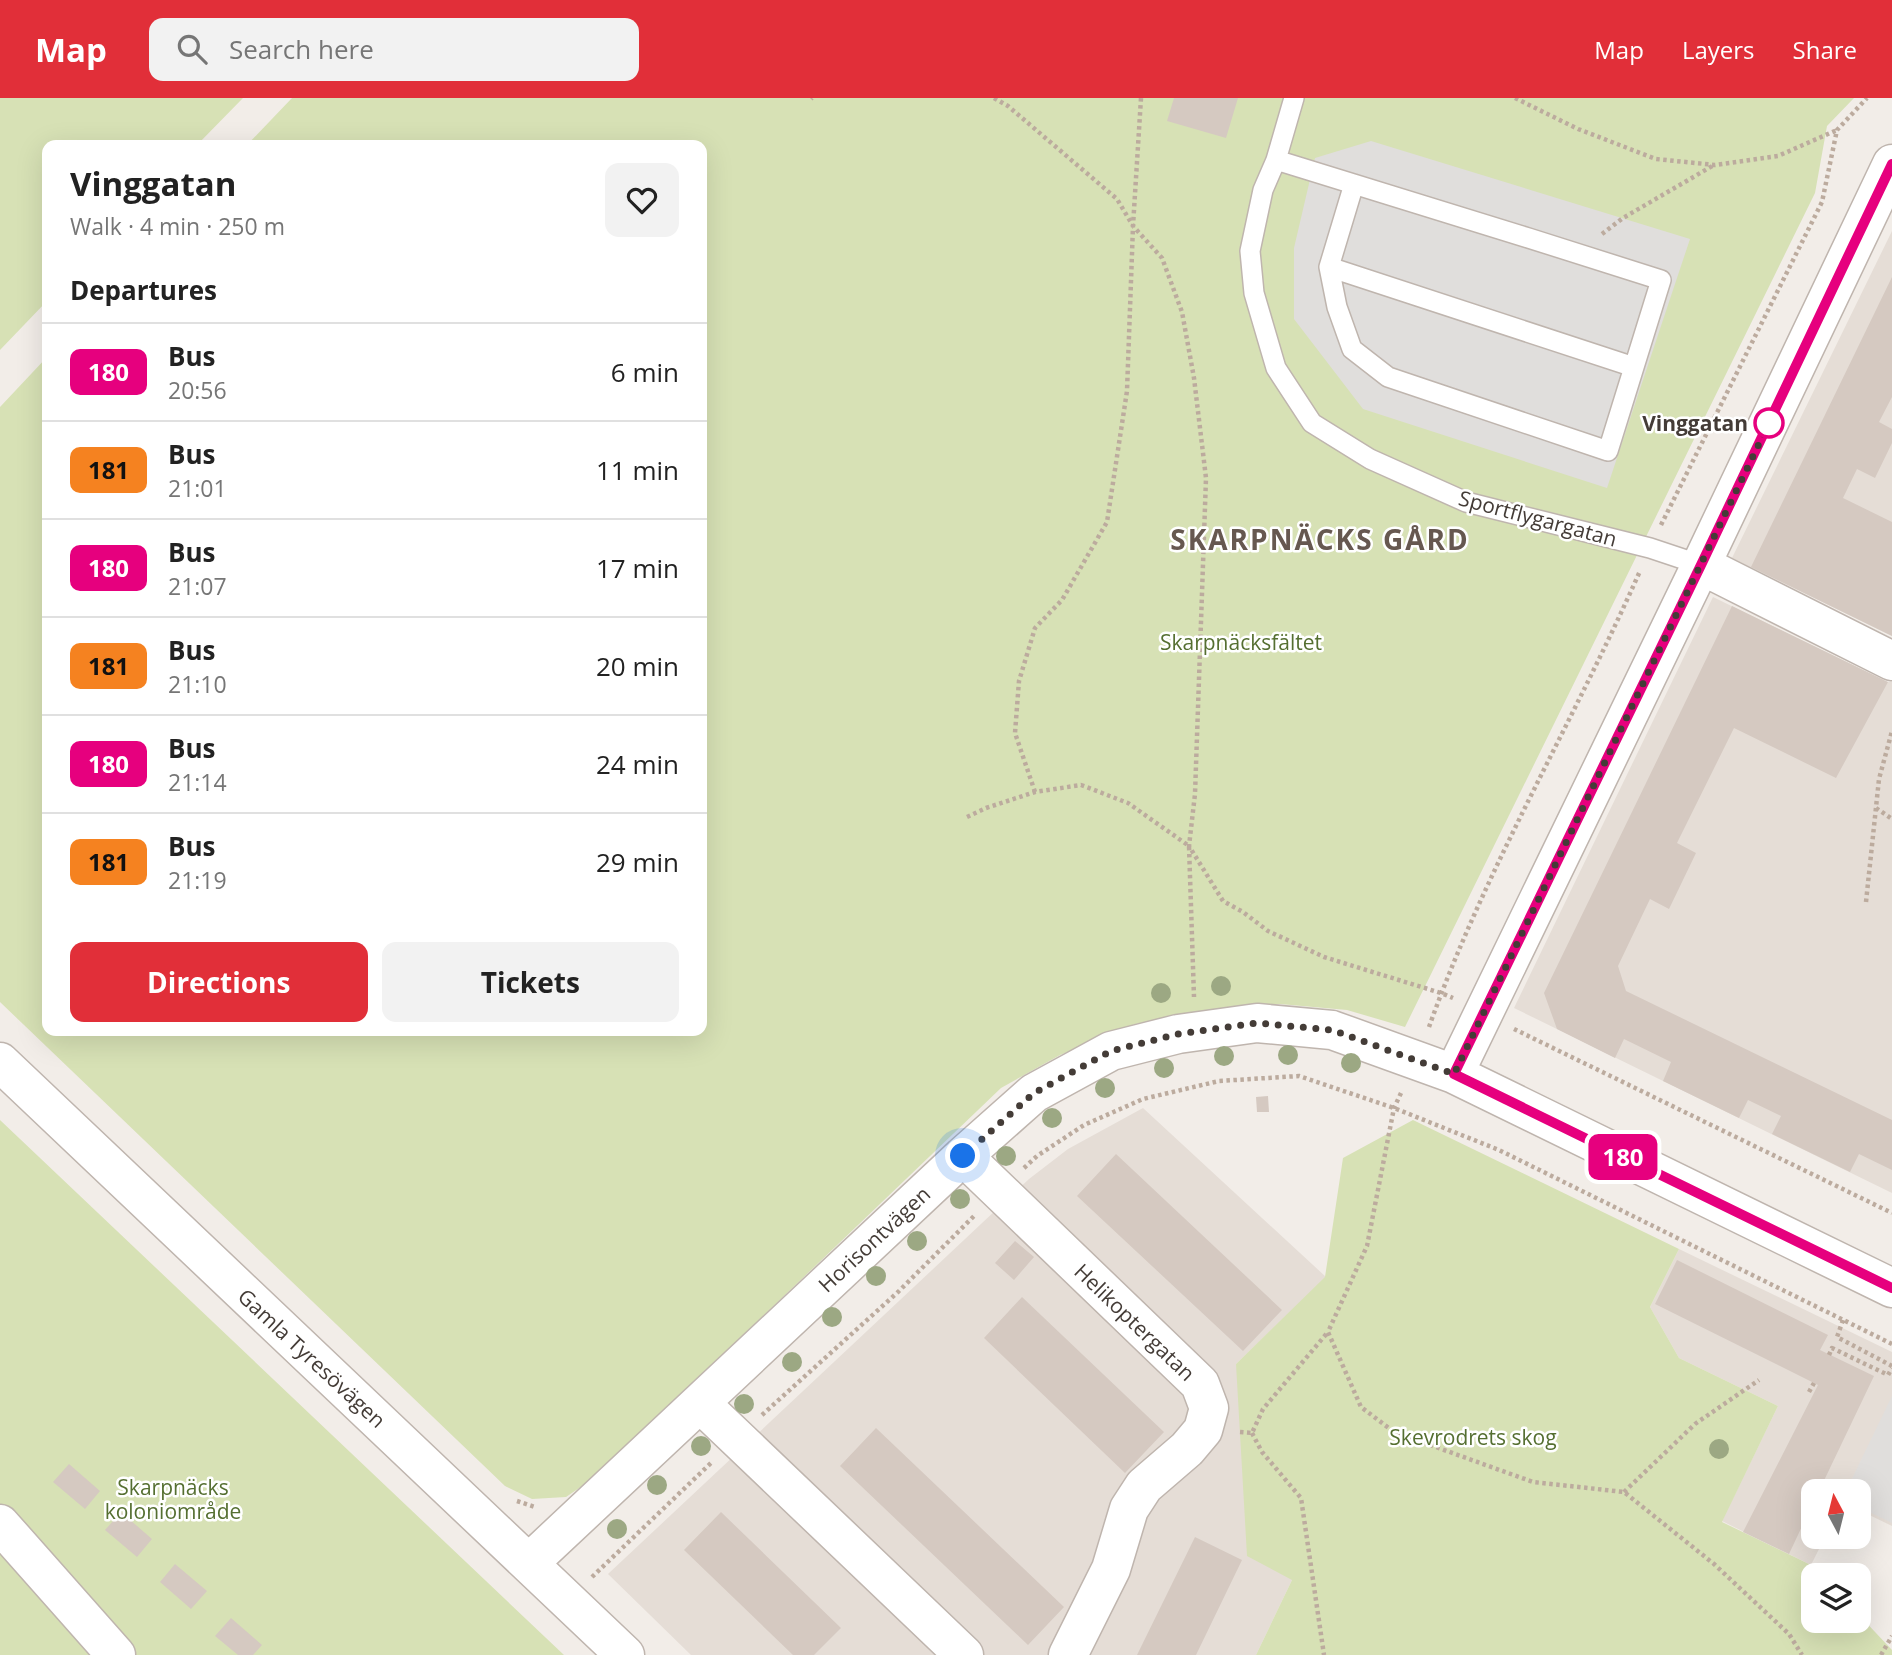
<!DOCTYPE html>
<meta charset="utf-8">
<style>
:root{--surface:#fff;--page:#f2f2f2;--text:#222;--muted:#767676;--line:#e0e0e0;--accent:#e12f39}
body{margin:0;font-family:"Open Sans",sans-serif;background:var(--page);color:var(--text);height:100vh;display:flex;flex-direction:column;font-size:26px;white-space:nowrap}
*{box-sizing:border-box;margin:0}
p{font-size:23px;color:var(--muted)}
.icon{flex:none;width:38px;height:38px;fill:none;stroke:currentColor;stroke-width:2;stroke-linecap:round;stroke-linejoin:round}
.map{position:relative;flex:1;overflow:hidden}
.drawer{position:absolute;left:42px;top:42px;width:665px;height:896px;display:flex;flex-direction:column;background:var(--surface);border-radius:14px;box-shadow:0 7px 28px #0002}
.drawer>*{flex:none}
.badge{padding:0 14px;border-radius:10px;font-size:24px;line-height:46px}
.needle{width:46px;rotate:353deg}
.buttons{position:absolute;left:1801px;top:1381px;display:grid;gap:14px}
.buttons a{display:grid;place-items:center;width:70px;height:70px;border-radius:14px;background:var(--surface);box-shadow:0 7px 28px #0002;font-size:35px}
.you{position:absolute;width:35px;height:35px;margin:-18px;border:5px solid #fff;border-radius:50%;background:#1a73e8;box-shadow:0 0 0 10px #1a73e833}
.map>.badge{position:absolute;translate:-50% -50%;box-shadow:0 0 0 4px #fff}
h2{padding:0 28px;font-size:26px;line-height:63px}
.round{display:grid;place-items:center;flex:none;width:74px;height:74px;border-radius:14px;background:var(--page)}
.summary{display:flex;align-items:center;justify-content:space-between;height:119px;padding:0 28px}
h1{font-size:33px;font-weight:700;line-height:52px}
.primary-button{display:flex;gap:14px;margin-top:auto;padding:14px 28px}
.primary-button a{flex:1;height:80px;border-radius:14px;background:var(--accent);color:#fff;font-size:28px;font-weight:700;line-height:80px;text-align:center}
.primary-button a+a{background:var(--page);color:var(--text)}
ul{padding:0;list-style:none}
li{display:flex;align-items:center;gap:21px;height:98px;padding:0 28px;border-top:2px solid var(--line)}
li div{flex:1}
li b{display:block;font-size:26px}
li em{font-style:normal}
li .badge{min-width:77px;font-weight:700;text-align:center}
header{display:flex;align-items:center;gap:42px;box-sizing:border-box;height:98px;padding:0 35px;background:var(--accent);color:#fff}
header strong{font-size:33px}
nav{display:flex;gap:38px;margin-inline-start:auto;font-size:24px}
.search{width:490px;height:63px;background:var(--page);display:flex;align-items:center;gap:18px;box-sizing:border-box;padding:0 24px;border-radius:14px;color:var(--muted);font-size:26px}
.map>svg:first-child{display:block}
.residential{fill:#e5ddd6}
.green{fill:#d7e1b5}
.parking{fill:#e0dedc}
.building{fill:#d5c9c1}
.lines{fill:none;stroke-linecap:round;stroke-linejoin:round}
.service-casing{stroke:#bfb5ae;stroke-width:22}
.minor-casing{stroke:#bfb5ae;stroke-width:41}
.tertiary-casing{stroke:#bfb5ae;stroke-width:41}
.path{stroke:#bcab9e;stroke-width:4.5;stroke-dasharray:3.5 3.5;stroke-linecap:butt}
.service{stroke:#fff;stroke-width:19}
.minor{stroke:#fff;stroke-width:38}
.tertiary{stroke:#fff;stroke-width:38}
.tree{fill:#9ca883}
.line-casing{stroke:#fff;stroke-width:16}
.line{stroke:#e6007e;stroke-width:10}
.walk{stroke:#443c37;stroke-width:7;stroke-dasharray:0 12.6}
.stop-dot{fill:#fff;stroke:#e6007e;stroke-width:3.5}
.labels{text-anchor:middle;dominant-baseline:central;stroke-width:5;stroke-linejoin:round;paint-order:stroke}
.stop-label{font-size:21px;font-weight:bold;fill:#443c37;stroke:#fff;text-anchor:end}
.street-label{font-size:21px;fill:#443c37;stroke:#fff}
.park-label{font-size:21px;fill:#556f31;stroke:#fff}
.district-label{font-size:28px;font-weight:bold;letter-spacing:2px;fill:#665850;stroke:#fff}
</style>
<header>
<strong>Map</strong>
<div class="search"><svg class="icon" aria-label="search" viewBox="0 0 24 24"><circle cx="10" cy="10" r="6"/><path d="M15 15l6 6"/></svg>Search here</div>
<nav><a>Map</a><a>Layers</a><a>Share</a></nav>
</header>
<div class="map">
<svg width="1892" height="1557" viewBox="0 0 1892 1557">
<rect width="100%" height="100%" fill="#f2ede8"/>
<path class="residential" d="M1892 133V538L1732 460Z
M1713 499 1887 584H1892V1095L1514 910Z
M1143 1010 1326 1179 1236 1266 1292 1482 1256 1557H691L608 1476 1029 1081 1068 1051Z
M1679 1151 1892 1254V1428L1859 1412 1858 1393H1813V1438L1825 1439 1811 1467 1722 1423 1778 1308 1679 1260 1650 1209Z"/>
<path class="green" d="M0 0H243L197 47H47V203L0 252Z
M292 0H1854L1827 28 1815 95 1405 929 1347 912 1280 906 1218 912 1135 926 1060 957 1001 990 594 1380 566 1399 532 1401 505 1388 0 904V309L47 259V933H702V47H247Z
M0 1022 564 1557H0Z
M1413 1022 1679 1151 1650 1209 1679 1260 1778 1308 1722 1424 1811 1467 1821 1477H1813V1522H1858L1859 1517 1892 1552V1557H1256L1292 1482 1247 1458 1236 1266 1325 1179 1343 1060Z"/>
<path class="parking" d="M1371 43 1690 141 1607 390 1363 311 1294 221V150L1315 60Z
M1892 1298V1425L1859 1409 1858 1393H1846Z"/>
<path class="building" d="M1174 0H1238L1226 40 1167 23Z
M1892 179V299L1879 324 1892 331V345L1875 380 1857 371 1843 400 1892 424V538L1751 469Z
M1732 508 1888 584 1836 680 1734 630 1677 745 1696 755 1669 811 1650 801 1618 868 1626 893 1892 1022V1072L1859 1056 1850 1074 1772 1036 1781 1018 1748 1002 1739 1020 1663 983 1671 964 1624 941 1615 960 1557 931 1544 895Z
M1268 998 1269 1014H1257L1256 999Z
M1116 1056 1282 1212 1243 1253 1077 1098Z
M1015 1143 1034 1159 1014 1182 995 1165Z
M1677 1162 1828 1237 1820 1252 1874 1278 1819 1393H1813V1405L1789 1456 1743 1434 1818 1287 1655 1206Z
M1022 1199 1164 1334 1125 1375 984 1240Z
M876 1330 1064 1509 1028 1547 840 1368Z
M69 1366 100 1393 85 1411 53 1384Z
M121 1414 152 1441 137 1459 105 1432Z
M721 1414 841 1530 814 1557H793L684 1452Z
M1195 1439 1242 1462 1196 1557H1137Z
M175 1466 207 1493 191 1511 160 1484Z
M231 1520 262 1547 253 1557H238L215 1538Z"/>
<g class="lines">
<defs>
<path id="service" d="M1294 0 1276 62 1263 92 1250 153 1254 195 1276 270 1312 325 1370 361 1466 404 1650 450 1701 467
M1276 62C1404 101 1533 141 1661 182L1608 353 1388 279 1352 251 1337 209 1329 169 1354 86
M1329 169 1634 269"/>
<path id="minor" d="M1701 467 1892 563
M1454 976 1701 467 1892 66
M963 1058 1200 1286 1209 1310 1203 1332 1187 1351 1144 1388 1129 1411 1111 1471 1068 1557
M700 1305 964 1557
M0 1426 116 1557
M529 1465 963 1058 1034 995 1111 953 1178 936 1257 925 1332 932 1454 976 1892 1190"/>
<path id="tertiary" d="M0 964 625 1557"/>
</defs>
<use href="#service" class="service-casing"/>
<use href="#minor" class="minor-casing"/>
<use href="#tertiary" class="tertiary-casing"/>
<path class="path" d="M994 0 1008 8 1117 101 1133 128 1162 160 1182 214 1194 280 1206 380 1195 696 1189 748 1223 803 1243 814 1268 833 1324 859 1441 895 1453 900
M1515 0 1578 31 1656 61 1715 67 1778 58 1837 32
M811 1 812 0
M1602 136 1623 120 1714 67
M1661 427 1822 104 1837 32 1867 0
M1035 694 1015 635 1019 583 1035 530 1062 502 1107 424 1127 293 1133 128 1141 0
M1876 710 1892 721
M967 719 986 710 1035 694 1081 687 1128 705 1189 748 1194 899
M1866 804 1879 681 1892 633
M1429 929C1485 771 1572 627 1640 473
M1514 931 1892 1115
M1401 995 1394 1010 1367 1148 1328 1234 1361 1309 1394 1334 1533 1384 1624 1394 1714 1466 1789 1536 1802 1557
M1024 1070 1037 1058 1084 1027 1143 1001 1219 983 1299 978 1394 1010 1499 1052 1892 1246
M1843 1222 1837 1239 1892 1268
M1829 1257 1832 1250 1888 1277 1892 1270
M1809 1294 1814 1285
M762 1317 898 1194 975 1117
M1240 1334 1252 1335 1263 1311 1328 1234
M1252 1335 1262 1354 1301 1400 1324 1557
M1624 1394 1695 1326 1759 1282
M517 1403 535 1409
M592 1479 712 1364
M1881 1557 1892 1538"/>
<use href="#service" class="service"/>
<use href="#minor" class="minor"/>
<use href="#tertiary" class="tertiary"/>
</g>
<g class="tree">
<circle cx="1221" cy="888" r="10"/>
<circle cx="1161" cy="895" r="10"/>
<circle cx="1288" cy="957" r="10"/>
<circle cx="1224" cy="958" r="10"/>
<circle cx="1351" cy="965" r="10"/>
<circle cx="1164" cy="970" r="10"/>
<circle cx="1105" cy="990" r="10"/>
<circle cx="1052" cy="1020" r="10"/>
<circle cx="1006" cy="1058" r="10"/>
<circle cx="960" cy="1101" r="10"/>
<circle cx="917" cy="1143" r="10"/>
<circle cx="876" cy="1178" r="10"/>
<circle cx="832" cy="1219" r="10"/>
<circle cx="792" cy="1264" r="10"/>
<circle cx="744" cy="1306" r="10"/>
<circle cx="701" cy="1348" r="10"/>
<circle cx="1719" cy="1351" r="10"/>
<circle cx="657" cy="1387" r="10"/>
<circle cx="617" cy="1431" r="10"/>
</g>
<g class="lines">
<defs>
<path id="line" d="M1892 66 1701 467 1454 976 1892 1190"/>
</defs>
<use href="#line" class="line-casing"/>
<use href="#line" class="line"/>
<path class="walk" d="M963 1058 1034 995 1111 953 1178 936 1257 925 1332 932 1454 976 1773 317 1769 325"/>
</g>
<circle class="stop-dot" cx="1769" cy="325" r="14"/>
<g class="labels">
<g class="stop-label">
<text x="1748" y="325">Vinggatan</text>
</g>
<g class="street-label">
<text transform="translate(1538 420) rotate(15)">Sportflygargatan</text>
<text transform="translate(874 1141) rotate(-43)">Horisontvägen</text>
<text transform="translate(1135 1224) rotate(44)">Helikoptergatan</text>
<text transform="translate(312 1260) rotate(43)">Gamla Tyresövägen</text>
</g>
<g class="park-label">
<text x="1241" y="544">Skarpnäcksfältet</text>
<text x="1473" y="1339">Skevrodrets skog</text>
<text x="173" y="1389">Skarpnäcks<tspan x="173" dy="24">koloniområde</tspan></text>
</g>
<g class="district-label">
<text x="1320" y="441">SKARPNÄCKS GÅRD</text>
</g>
</g>
</svg>
<div class="buttons">
<a><svg class="needle" viewBox="-14 -14 28 28"><path d="M0-13l5 13h-10z" fill="#e53935"/><path d="M0 13l5-13h-10z" fill="#767676"/></svg></a>
<a><svg class="icon" aria-label="layers" viewBox="0 0 24 24"><path d="M12 4l9 5-9 5-9-5zM3 14l9 5 9-5"/></svg></a>
</div>
<div class="you" style="left:963px;top:1058px"></div>
<b class="badge" style="left:1623px;top:1059px;background:#e6007e;color:#fff">180</b>
<section class="drawer">
<div class="summary"><div><h1>Vinggatan</h1><p>Walk · 4 min · 250 m</p></div><a class="round"><svg class="icon" aria-label="heart" viewBox="0 0 24 24"><path d="M12 20l-8-8c-3-5 5-10 8-4 3-6 11-1 8 4z"/></svg></a></div>
<h2>Departures</h2>
<ul>
<li><span class="badge" style="background:#e6007e;color:#fff">180</span><div><b>Bus</b><p>20:56</p></div><em>6 min</em></li>
<li><span class="badge" style="background:#f58220;color:#111">181</span><div><b>Bus</b><p>21:01</p></div><em>11 min</em></li>
<li><span class="badge" style="background:#e6007e;color:#fff">180</span><div><b>Bus</b><p>21:07</p></div><em>17 min</em></li>
<li><span class="badge" style="background:#f58220;color:#111">181</span><div><b>Bus</b><p>21:10</p></div><em>20 min</em></li>
<li><span class="badge" style="background:#e6007e;color:#fff">180</span><div><b>Bus</b><p>21:14</p></div><em>24 min</em></li>
<li><span class="badge" style="background:#f58220;color:#111">181</span><div><b>Bus</b><p>21:19</p></div><em>29 min</em></li>
</ul>
<div class="primary-button"><a>Directions</a><a>Tickets</a></div>
</section>
</div>
